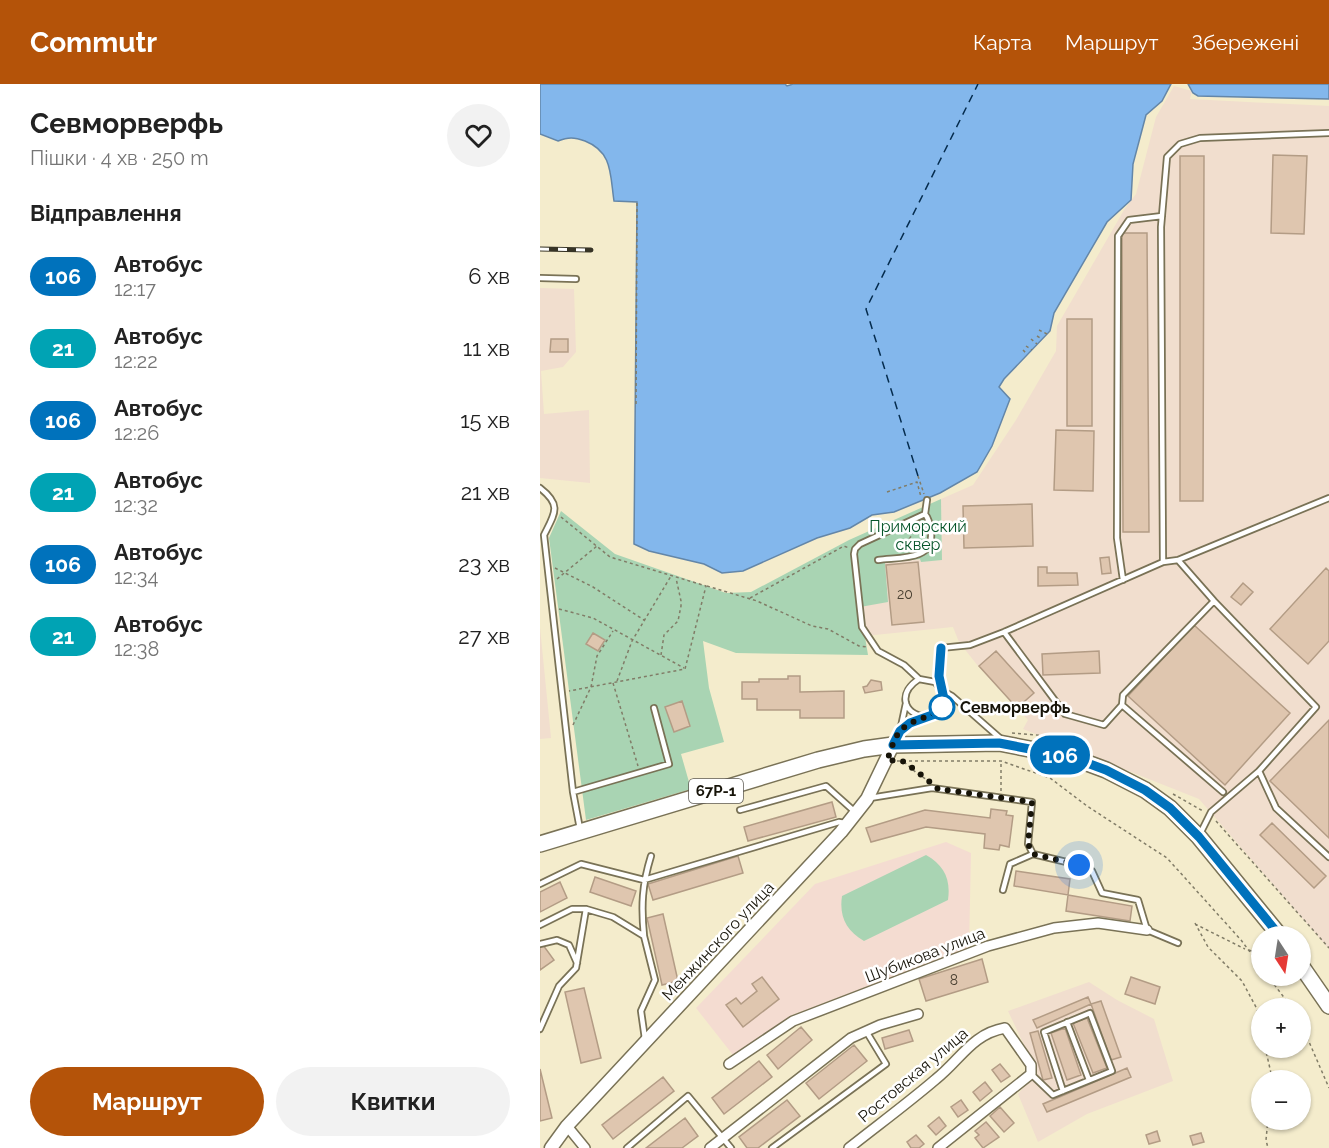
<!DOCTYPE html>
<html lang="uk">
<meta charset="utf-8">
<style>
:root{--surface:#fff;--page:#f2f2f2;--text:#222;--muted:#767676;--accent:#b45309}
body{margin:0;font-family:Raleway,sans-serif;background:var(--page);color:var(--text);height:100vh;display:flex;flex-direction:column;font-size:22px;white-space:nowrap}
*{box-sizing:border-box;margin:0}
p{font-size:20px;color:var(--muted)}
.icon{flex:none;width:33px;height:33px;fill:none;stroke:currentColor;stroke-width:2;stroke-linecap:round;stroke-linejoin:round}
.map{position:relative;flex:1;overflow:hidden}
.panel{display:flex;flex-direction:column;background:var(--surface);width:540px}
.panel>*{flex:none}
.badge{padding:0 12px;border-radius:20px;font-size:21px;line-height:39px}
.needle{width:39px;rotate:168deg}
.fabs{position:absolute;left:711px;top:842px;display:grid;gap:12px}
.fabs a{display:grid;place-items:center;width:60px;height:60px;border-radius:50%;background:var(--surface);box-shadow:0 2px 4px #0004;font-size:30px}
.you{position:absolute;width:30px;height:30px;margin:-15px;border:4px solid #fff;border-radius:50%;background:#1a73e8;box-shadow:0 0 0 9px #1a73e833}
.map>.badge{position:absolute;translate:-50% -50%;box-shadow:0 0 0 3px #fff}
h2{padding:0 30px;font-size:22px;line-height:54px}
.round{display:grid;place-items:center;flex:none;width:63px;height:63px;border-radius:32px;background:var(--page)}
.summary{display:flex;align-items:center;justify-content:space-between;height:102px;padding:0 30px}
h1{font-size:28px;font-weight:700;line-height:45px}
.button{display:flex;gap:12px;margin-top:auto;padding:12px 30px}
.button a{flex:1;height:69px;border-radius:36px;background:var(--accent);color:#fff;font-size:24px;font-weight:700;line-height:69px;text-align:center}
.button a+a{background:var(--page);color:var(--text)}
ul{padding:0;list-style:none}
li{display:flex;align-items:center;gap:18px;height:72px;padding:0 30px}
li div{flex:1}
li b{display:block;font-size:22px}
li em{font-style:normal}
li .badge{min-width:66px;font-weight:700;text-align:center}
header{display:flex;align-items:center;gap:36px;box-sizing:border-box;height:84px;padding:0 30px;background:var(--accent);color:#fff}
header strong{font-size:28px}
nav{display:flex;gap:33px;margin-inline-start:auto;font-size:21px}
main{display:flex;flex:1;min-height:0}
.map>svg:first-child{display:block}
.industrial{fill:#f1dece}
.education{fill:#f4dcd1}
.green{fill:#a9d4b3}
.water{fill:#83b7ec;stroke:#6386a8;stroke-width:1.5}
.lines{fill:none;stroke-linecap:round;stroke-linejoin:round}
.ferry{stroke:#052c4e;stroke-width:1.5;stroke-dasharray:8 6;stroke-linecap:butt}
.building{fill:#dfc6af;stroke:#b39c85;stroke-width:1.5}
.service-casing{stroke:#797256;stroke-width:8}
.minor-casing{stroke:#797256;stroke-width:12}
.tertiary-casing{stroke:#797256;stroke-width:15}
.primary-casing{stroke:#797256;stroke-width:18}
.path{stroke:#817c67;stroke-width:1.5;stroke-dasharray:3 3;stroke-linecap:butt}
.service{stroke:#fff;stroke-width:4.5}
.minor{stroke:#fff;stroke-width:9}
.tertiary{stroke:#fff;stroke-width:12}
.primary{stroke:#fff;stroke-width:15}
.rail-casing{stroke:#373426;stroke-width:5}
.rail{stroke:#fff;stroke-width:3;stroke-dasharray:9;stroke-linecap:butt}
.line-casing{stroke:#fff;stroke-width:14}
.line{stroke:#0072bc;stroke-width:9}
.walk{stroke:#171409;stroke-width:6;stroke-dasharray:0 10.8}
.stop-dot{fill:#fff;stroke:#0072bc;stroke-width:3}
.labels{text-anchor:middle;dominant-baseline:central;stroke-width:5;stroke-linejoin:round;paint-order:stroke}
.number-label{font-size:14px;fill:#494032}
.shield{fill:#fff;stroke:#5d5a53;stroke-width:1.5}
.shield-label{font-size:15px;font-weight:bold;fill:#171409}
.park-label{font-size:16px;fill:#06552a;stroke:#fff}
.stop-label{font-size:16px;font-weight:bold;fill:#171409;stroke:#fff;text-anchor:start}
.street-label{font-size:16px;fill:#171409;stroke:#fff}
</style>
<header>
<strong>Commutr</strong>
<nav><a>Карта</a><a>Маршрут</a><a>Збережені</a></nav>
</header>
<main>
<section class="panel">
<div class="summary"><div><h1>Севморверфь</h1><p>Пішки · 4 хв · 250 m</p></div><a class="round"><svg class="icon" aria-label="heart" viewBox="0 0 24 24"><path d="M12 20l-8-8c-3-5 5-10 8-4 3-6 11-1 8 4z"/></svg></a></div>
<h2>Відправлення</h2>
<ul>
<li><span class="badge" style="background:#0072bc;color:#fff">106</span><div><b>Автобус</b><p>12:17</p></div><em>6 хв</em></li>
<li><span class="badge" style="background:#00a3b4;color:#fff">21</span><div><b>Автобус</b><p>12:22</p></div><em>11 хв</em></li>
<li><span class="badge" style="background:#0072bc;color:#fff">106</span><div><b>Автобус</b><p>12:26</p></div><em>15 хв</em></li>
<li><span class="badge" style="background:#00a3b4;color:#fff">21</span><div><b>Автобус</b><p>12:32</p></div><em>21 хв</em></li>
<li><span class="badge" style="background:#0072bc;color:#fff">106</span><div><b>Автобус</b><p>12:34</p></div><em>23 хв</em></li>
<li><span class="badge" style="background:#00a3b4;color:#fff">21</span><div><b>Автобус</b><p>12:38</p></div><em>27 хв</em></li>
</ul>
<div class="button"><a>Маршрут</a><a>Квитки</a></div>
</section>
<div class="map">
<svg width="789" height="1064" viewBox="0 0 789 1064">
<rect width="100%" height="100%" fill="#f4eccc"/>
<path class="industrial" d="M634 2 652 7 650 15 789 22V865L659 715 483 645 488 636 438 582 419 558 413 543 325 552 320 523 345 479 381 475V477L402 476 401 415 433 401 476 336 516 267 517 242 584 126 596 110 616 33Z
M0 204 34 205 36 268 23 283 1 287 4 330 49 326 50 399 0 394Z
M0 544 11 654 0 655Z
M549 898 577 916 614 935 633 997 547 1030 498 1058 478 1010 495 991V984L468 927Z"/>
<path class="education" d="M406 758 431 769 429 864 252 931 193 971 156 924 275 800Z"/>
<path class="green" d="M401 415 402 476 381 478 380 475 345 479 348 518 320 523 328 571 196 569 163 557 169 604 184 658 141 670 151 705 46 736 9 454 21 427 75 470 186 509 211 508 309 456Z
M386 771C404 781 411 795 408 816L324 857C306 847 299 832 302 812Z"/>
<path class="water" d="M0 0H245L247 2 253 0H631L622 17 606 31 593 80 591 116 567 138 514 229 510 247 464 295 459 303 470 315 452 362 437 388 400 409 354 428 332 431 310 444 277 454 203 487 182 489 164 480 109 467 94 460 97 118 74 117C70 91 73 68 45 57 34 53 28 53 18 57L0 50Z
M648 0H789V15L658 12 653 9Z"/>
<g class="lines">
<path class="ferry" d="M378 392 326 225 438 0"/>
</g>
<path class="building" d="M733 71 767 72 764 150 731 149Z
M640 72H664L663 417H640Z
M582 149H607L609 448H583Z
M527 235H552V342H527Z
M11 255H28V268H10Z
M516 346 554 347 553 407 514 406Z
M492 420 493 462 424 464 423 422Z
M569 473 571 489 562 490 560 474Z
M378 478 384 538 352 541 346 481Z
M498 483H507V489H537L538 501 498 502Z
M786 484 789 487V557L768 580 730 545Z
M703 499 713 508 701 521 691 513Z
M654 541 750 629 685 701 588 612Z
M53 549 65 556 58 567 46 560Z
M456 567 494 609 477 624 439 582Z
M559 567 560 589 503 591 502 570Z
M248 592H260V608L304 607V634H260V626H217V615H202V598H219V595H248Z
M331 596 341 598 342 606 325 609 323 603 327 602Z
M142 617 150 642 134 648 125 623Z
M789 636V754L730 697Z
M292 718 296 733 208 757 204 743Z
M451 725 467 727 466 731 473 732 469 763 460 761 459 766 444 764 445 750 386 743 331 758 326 744 385 726 450 734Z
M732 739 786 792 774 804 720 751Z
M198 772 203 789 113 816 108 800Z
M476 787 530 795 528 811 474 802Z
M55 793 96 807 91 822 50 808Z
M20 798 27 814 0 828V808Z
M528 811 592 822 590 837 526 827Z
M123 830 138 897 122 901 107 834Z
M3 861 14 876 0 886V863Z
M442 875 448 898 386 917 379 895Z
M222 893 239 915 203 943 186 921 196 914 201 920 217 907 212 900Z
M591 893 620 903 615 920 585 910Z
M44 904 61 974 41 979 25 908Z
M548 913 551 920 497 944 493 936Z
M561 917 581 973 571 976 551 920Z
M547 934 567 984 553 989 533 939Z
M261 943 272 956 238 985 227 971Z
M525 944 541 991 527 996 511 949Z
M369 946 373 957 345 965 342 954Z
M498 947 512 994 503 996 490 949Z
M314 961 327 977 279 1015 266 999Z
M219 977 232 993 184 1030 172 1014Z
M460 980 470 992 461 998 452 986Z
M587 984 591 993 507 1028 503 1020Z
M0 985 12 1034 0 1037Z
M123 993 134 1007 73 1055 62 1041Z
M445 998 452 1007 440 1017 433 1008Z
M247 1016 260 1032 218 1064H207L199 1053Z
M421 1016 428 1026 418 1033 411 1023Z
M460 1023 474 1039 464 1048 450 1032Z
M399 1033 406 1042 396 1051 388 1042Z
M145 1034 158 1052 142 1064H106Z
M446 1038 459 1053 443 1064 435 1054 439 1051 435 1047Z
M617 1047 620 1057 609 1060 606 1051Z
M661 1049 664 1058 653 1061 650 1052Z
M376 1051 384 1060 379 1064H371L367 1058Z"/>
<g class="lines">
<defs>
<path id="service" d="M0 194 36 195
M0 404C22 421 15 429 4 451L33 708 40 745
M338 476C359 473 394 477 391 449 390 442 390 436 385 430
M638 476 789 414
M623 478 621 143 627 73 640 60 660 54 789 49
M583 496 577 454 578 152 589 136 622 132
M674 517 583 611 582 621 683 708
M464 548 525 630 564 641 582 621
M379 595 364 581 338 567 322 543 314 470 315 465 320 460 385 430 387 416
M385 633C361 628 359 608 379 595L395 598 403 607 412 612 461 655
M360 647C371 639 382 636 394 631 411 622 400 606 399 593 398 584 400 573 401 564L430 561 464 548 623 478 638 476 674 517 776 623 719 687 736 724 789 773
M355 657 360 647 366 619
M33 708 129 680 114 624
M330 714 392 704 492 718 488 760 493 770 539 781 552 787 562 809 598 816 607 846 638 859
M200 726 286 702 314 727
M660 750 671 728 719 687
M0 800 41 780 104 796 299 738 305 739
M463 806 470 780 493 770
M0 841 32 825H46
M104 852C101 822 102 801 111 772
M0 860 17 856 29 861 37 879
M527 938 549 996
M0 945 19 902 36 884 46 825 73 833 104 852 115 896 101 927 105 955
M491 990 513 1011 572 987 550 929 504 948 523 1007
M87 1064 148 1012 191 1064
M232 1064 346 980 326 947"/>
<path id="minor" d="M189 980 253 937 448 862 514 844 558 839 607 846
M27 1042 45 1064
M170 1064 311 954 340 941 378 930
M309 1064C338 1041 368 1019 396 995 421 975 432 950 465 944L491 981V990L398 1064"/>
<path id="tertiary" d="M11 1064 27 1042 301 748 327 715 353 661"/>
<path id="primary" d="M0 760 278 676 324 665 353 661 459 659 531 673 566 686 605 706 630 724 659 753 740 852
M760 880 789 922"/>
</defs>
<use href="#service" class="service-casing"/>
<use href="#minor" class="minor-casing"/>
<use href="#tertiary" class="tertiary-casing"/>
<use href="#primary" class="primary-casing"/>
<path class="path" d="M499 246 507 250
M497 252 502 255
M491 255 497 260
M486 262 492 266
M483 266 487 270
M96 320 97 117
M378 392 384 410
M347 408 377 398 381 413
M21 433 70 473 166 502 145 585 29 607
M363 465 378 441
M15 484 53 503 104 536
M17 495 57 462
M167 502 217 517 272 542 288 545 319 562 327 563
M210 514 304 462 309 464
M19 525 53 534 144 584
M121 571 124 551 138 537 141 522V517L136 494
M77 597 92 557 131 492
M73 599 98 682
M33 641 51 603 57 572 73 547
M472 649 510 652 532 660
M357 677H461L510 694 547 722 627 774 701 856 722 884
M364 678 379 691 391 698
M461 707V677
M633 710 663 727
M676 737 789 864
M655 839 668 863 702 897 717 925 722 950
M655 840 705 865
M709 866 722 871
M727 891 752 924
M760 937 789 1004
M725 963 731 989 728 996
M728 1035 726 1056 728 1064"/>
<use href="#service" class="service"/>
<use href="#minor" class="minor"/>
<use href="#tertiary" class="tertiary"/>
<use href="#primary" class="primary"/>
<defs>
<path id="rail" d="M0 165 51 166"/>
</defs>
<use href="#rail" class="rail-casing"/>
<use href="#rail" class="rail"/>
</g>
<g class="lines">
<defs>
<path id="line" d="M401 564 399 592 404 615 402 623 395 630 370 639 360 647 353 661 459 659 531 673 566 686 605 706 630 724 659 753 740 852"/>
</defs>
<use href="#line" class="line-casing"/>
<use href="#line" class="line"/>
<path class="walk" d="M402 623C391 635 373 634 361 646 354 653 351 667 347 676 351 677 358 676 362 677 366 678 394 701 398 705L492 718 488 760 493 770 539 781"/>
</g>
<circle class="stop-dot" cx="402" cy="623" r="12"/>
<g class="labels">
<g class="number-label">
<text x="365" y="510">20</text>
<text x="414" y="896">8</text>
</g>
<rect class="shield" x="149" y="695" width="54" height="24" rx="4.5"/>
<g class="shield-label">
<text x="176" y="707">67Р-1</text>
</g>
<g class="park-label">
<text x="378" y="442">Приморский<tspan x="378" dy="18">сквер</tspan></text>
</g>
<g class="stop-label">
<text x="420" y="623">Севморверфь</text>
</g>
<g class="street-label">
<text transform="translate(178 857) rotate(-47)">Менжинского улица</text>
<text transform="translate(385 871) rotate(-21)">Шубикова улица</text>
<text transform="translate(373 991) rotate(-40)">Ростовская улица</text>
</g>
</g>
</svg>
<div class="fabs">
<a><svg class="needle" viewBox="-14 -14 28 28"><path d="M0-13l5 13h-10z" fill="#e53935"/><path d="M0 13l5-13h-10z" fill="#767676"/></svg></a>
<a>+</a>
<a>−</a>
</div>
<div class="you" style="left:539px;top:781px"></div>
<b class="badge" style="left:520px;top:671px;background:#0072bc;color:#fff">106</b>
</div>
</main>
